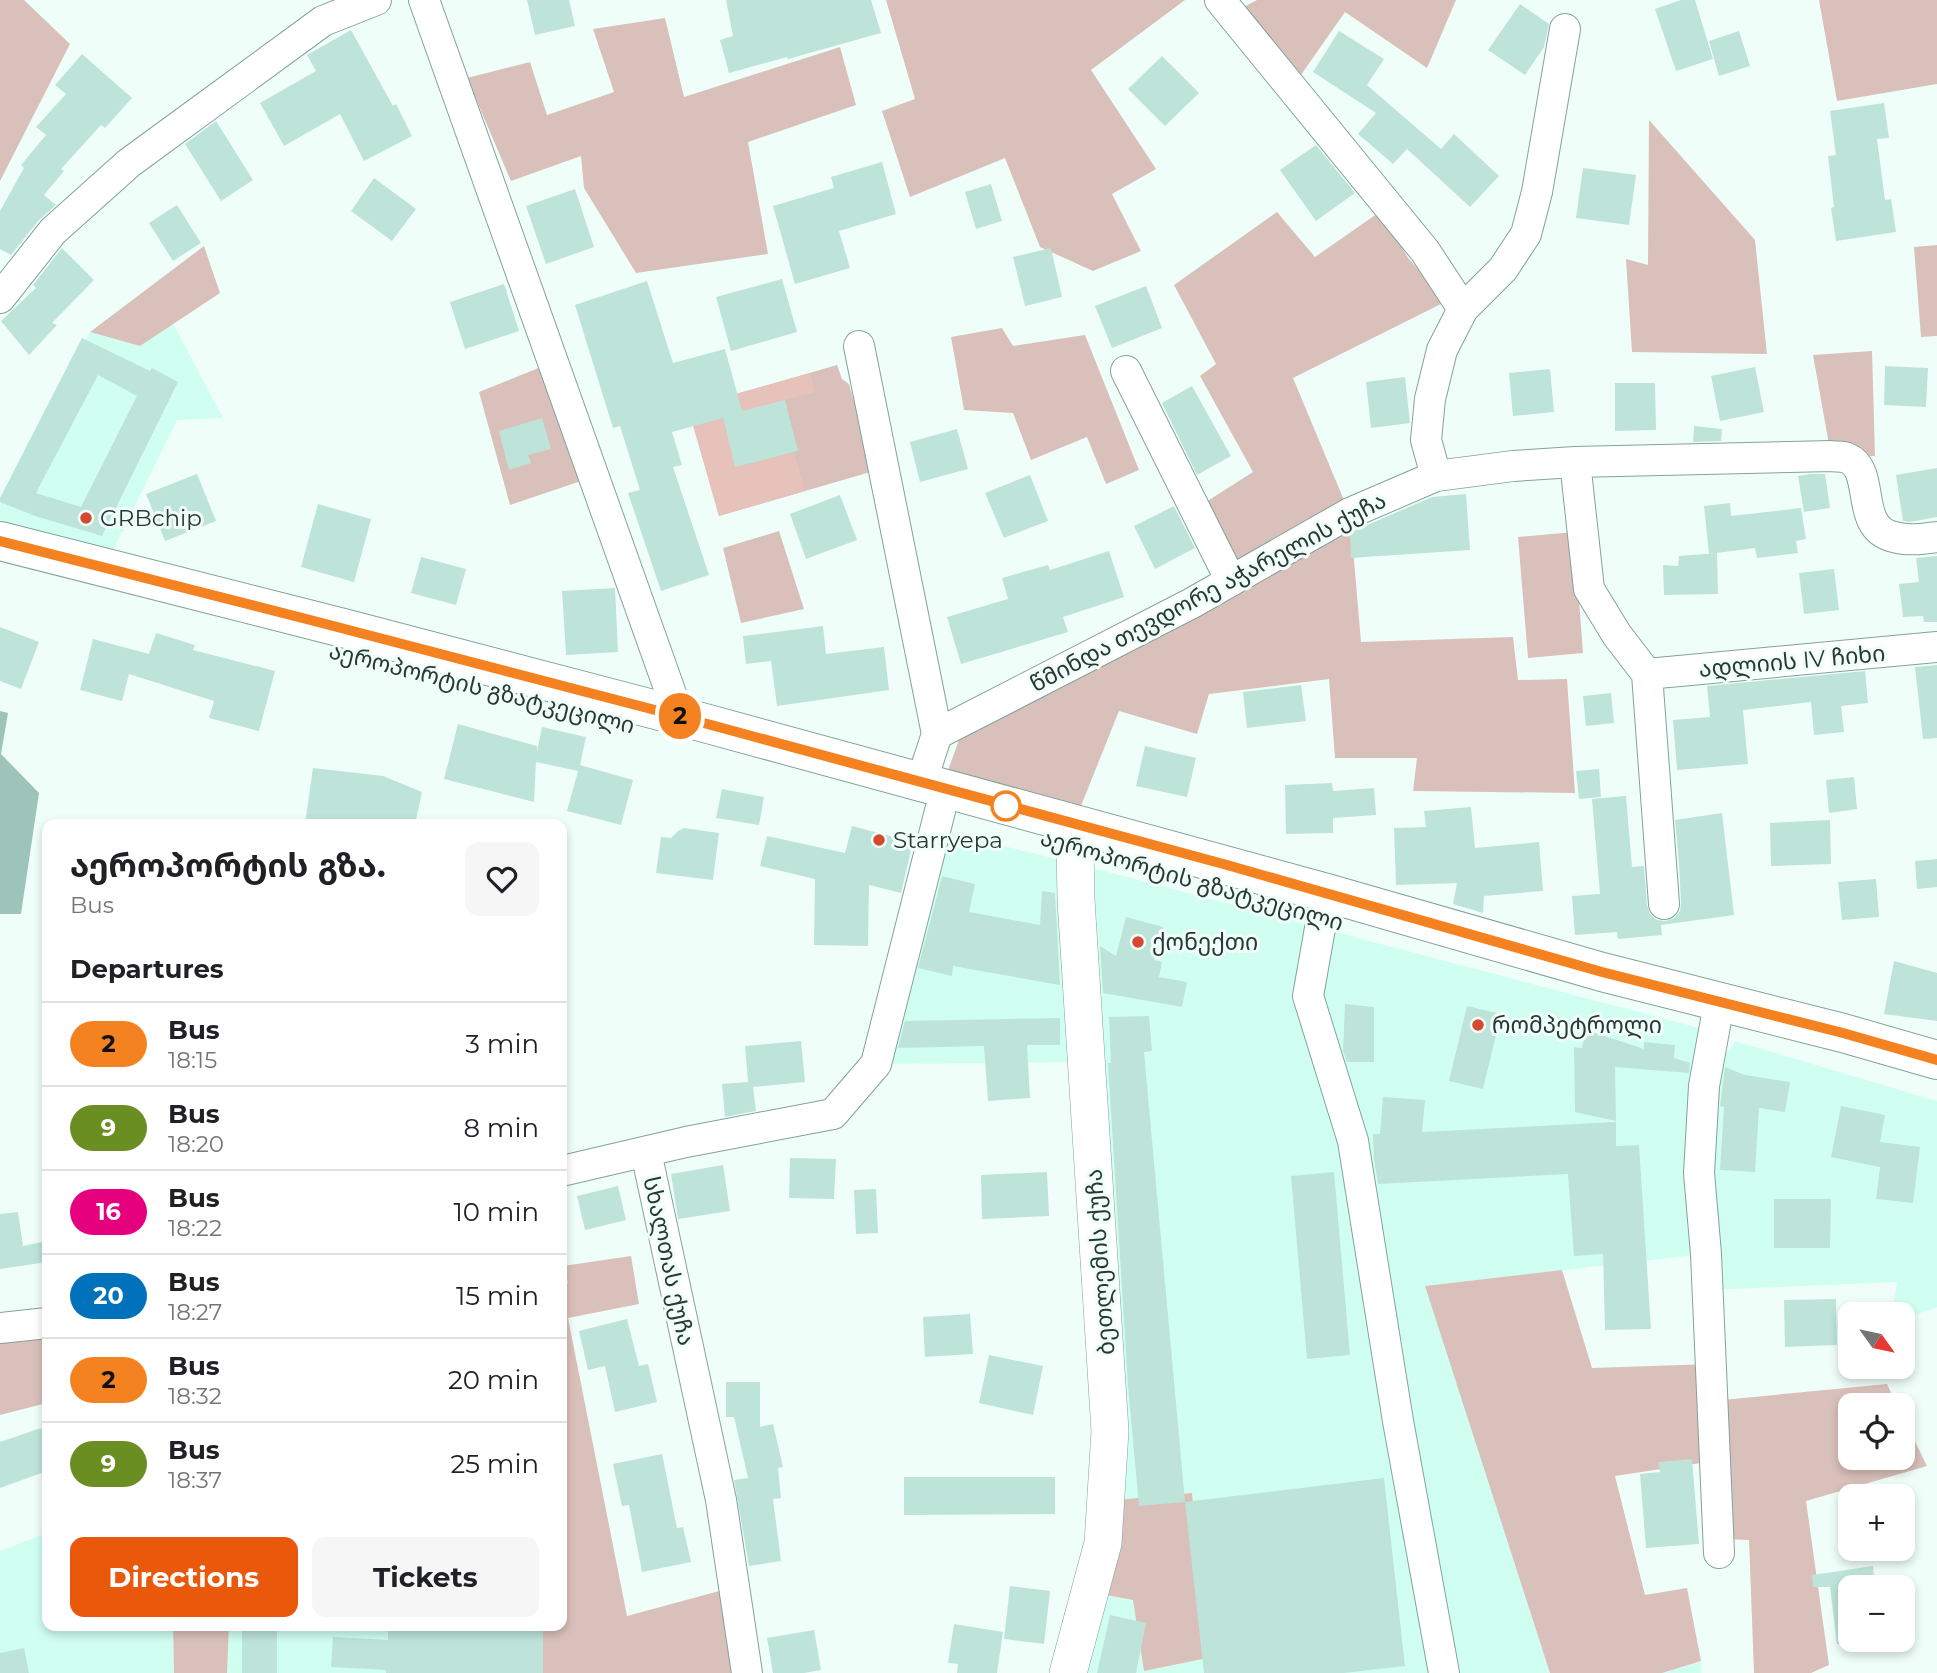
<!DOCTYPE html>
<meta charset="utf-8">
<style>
:root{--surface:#fff;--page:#f6f6f6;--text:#202124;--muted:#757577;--line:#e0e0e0;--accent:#ea580c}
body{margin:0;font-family:Montserrat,"Noto Sans Georgian",sans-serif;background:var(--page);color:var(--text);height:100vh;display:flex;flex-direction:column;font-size:26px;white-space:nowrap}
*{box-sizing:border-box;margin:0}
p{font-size:23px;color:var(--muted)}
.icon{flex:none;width:38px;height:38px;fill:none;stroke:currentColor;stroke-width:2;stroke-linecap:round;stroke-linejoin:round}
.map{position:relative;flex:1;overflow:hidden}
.sheet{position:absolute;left:42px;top:819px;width:525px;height:812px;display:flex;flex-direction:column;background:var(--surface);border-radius:14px;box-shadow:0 4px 10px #0003}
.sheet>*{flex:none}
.badge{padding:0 14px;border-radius:23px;font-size:24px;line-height:46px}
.needle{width:46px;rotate:123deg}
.tools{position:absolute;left:1838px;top:1302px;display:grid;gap:14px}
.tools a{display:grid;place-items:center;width:77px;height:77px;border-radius:14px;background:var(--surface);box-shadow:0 4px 10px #0003;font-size:35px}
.map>.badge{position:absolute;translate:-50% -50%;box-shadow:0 0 0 4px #fff}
h2{padding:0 28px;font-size:26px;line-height:63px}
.round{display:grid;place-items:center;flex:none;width:74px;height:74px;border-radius:14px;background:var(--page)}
.overview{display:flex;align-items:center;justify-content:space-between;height:119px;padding:0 28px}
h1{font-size:33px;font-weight:700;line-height:52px}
.primary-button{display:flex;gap:14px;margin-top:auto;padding:14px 28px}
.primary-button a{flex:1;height:80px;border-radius:14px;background:var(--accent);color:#fff;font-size:28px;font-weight:700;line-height:80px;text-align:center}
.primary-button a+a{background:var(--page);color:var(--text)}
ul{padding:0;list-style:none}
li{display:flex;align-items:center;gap:21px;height:84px;padding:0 28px;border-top:2px solid var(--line)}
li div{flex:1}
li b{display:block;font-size:26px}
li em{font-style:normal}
li .badge{min-width:77px;font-weight:700;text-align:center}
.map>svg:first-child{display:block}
.built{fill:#d0fff2}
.green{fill:#dac0ba}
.forest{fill:#e6c2ba}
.water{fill:#9ec3b9}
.building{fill:#bee4d9;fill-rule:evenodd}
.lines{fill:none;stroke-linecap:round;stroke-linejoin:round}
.minor-casing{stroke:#81a39a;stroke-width:32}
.tertiary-casing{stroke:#81a39a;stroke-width:38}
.trunk-casing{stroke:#81a39a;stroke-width:40}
.minor{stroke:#fff;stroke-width:30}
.tertiary{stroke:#fff;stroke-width:37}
.trunk{stroke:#fff;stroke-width:38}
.line-casing{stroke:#fff;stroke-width:16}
.line{stroke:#f58220;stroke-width:10}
.poi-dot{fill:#d54930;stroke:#f0fefa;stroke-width:2.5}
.stop-dot{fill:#fff;stroke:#f58220;stroke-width:3.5}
.labels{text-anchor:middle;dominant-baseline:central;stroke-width:6;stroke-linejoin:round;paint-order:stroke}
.poi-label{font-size:23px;fill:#2a3834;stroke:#f0fefa;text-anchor:start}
.street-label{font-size:23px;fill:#2a3834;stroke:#f0fefa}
</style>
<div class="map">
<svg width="1937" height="1673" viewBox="0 0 1937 1673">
<rect width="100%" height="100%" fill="#f0fefa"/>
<path class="built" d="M173 323 223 418 177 420 107 563 0 533V506L90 332 140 346Z
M947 832 1068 862 1077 899 1097 869 1703 1029 1705 1085 1735 1041 1937 1101V1307L1902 1320V1314H1892L1897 1282 1707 1290 1704 1254 1426 1286 1550 1673H1068L1090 1592 1133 1600 1206 1658 1106 1501 1086 1062 876 1064Z
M47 1533V1626H173L174 1673H0V1551Z
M229 1626H514L512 1673H227Z
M1701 1661V1673H1662Z"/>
<path class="green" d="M0 0H24L70 44 0 181Z
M886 0H1185L1091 70 1156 169 1112 194 1141 251 1093 271 1040 247 1005 158 910 197 882 111 915 99Z
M1257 0H1456L1427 68 1345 12 1296 82 1238 10Z
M1819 0H1937V84L1837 101Z
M665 18 684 97 840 47 856 105 748 142 768 254 636 273 584 188 581 156 511 181 467 78 530 62 547 115 614 92 593 29Z
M1649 120 1755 240 1767 354 1632 352 1626 259 1648 265Z
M1381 211 1408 258 1447 301 1293 378 1346 505 1231 567 1198 507 1253 472 1200 376 1216 364 1174 285 1277 212 1315 257Z
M1937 245V336L1921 337 1914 247Z
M204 246 220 293 140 346 90 332Z
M1002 328 1013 346 1085 335 1139 470 1106 484 1087 437 1031 460 1013 413 964 410 951 337Z
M1872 351 1875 456 1848 458 1831 456 1813 355Z
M546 365 587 479 510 505 479 392Z
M837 365 842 379 849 384 874 471 719 516 688 408Z
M1350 513 1361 642 1513 637 1518 680 1567 679 1575 793 1413 791 1417 758H1335L1329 679 1209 694 1197 734 1119 711 1077 816 946 776 960 737Z
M779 531 804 609 741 623 723 548Z
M1574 532 1583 653 1528 658 1518 537Z
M631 1256 639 1304 568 1318 627 1616 734 1587 747 1673H512L514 1626H562V1285L568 1283 563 1266Z
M1562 1270 1592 1368 1710 1364 1712 1401 1887 1384 1897 1405H1850V1458H1902V1415L1927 1466 1806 1501 1829 1665 1811 1673H1754L1749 1540 1718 1539 1714 1461 1615 1476 1645 1595 1687 1588 1701 1661 1662 1673H1550L1425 1286Z
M47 1323V1403L0 1415V1328Z
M1192 1493 1207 1658 1144 1671 1133 1600 1090 1592 1106 1501Z
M173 1626H229L227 1673H174Z"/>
<path class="forest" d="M810 373 815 392 722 416 735 467 794 452 805 491 719 516 694 426 720 418 714 400Z"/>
<path class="water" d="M0 711 8 713 1 754 39 793 21 914H0Z"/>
<path class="building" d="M527 0H569L575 26 535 35Z
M726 0H871L881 33 788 59 787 57 729 73 720 40 733 36Z
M1681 0H1695L1713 59 1676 71 1655 9Z
M1520 4 1549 24 1544 47 1525 75 1488 50Z
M351 30 393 106 396 104 412 136 364 161 340 114 284 146 260 103 316 71 307 55Z
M1339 31 1384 59 1367 85 1441 149 1454 134 1499 176 1470 207 1407 149 1393 164 1358 134 1376 113 1313 72Z
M1739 31 1750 66 1719 76 1709 41Z
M82 54 132 98 105 128 101 125 61 169 64 171 44 195 56 205 39 220 11 255 0 249V211L24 168 21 165 46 135 36 127 66 94 55 85Z
M1162 56 1199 93 1165 126 1128 89Z
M1884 103 1889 138 1877 139 1885 200 1891 199 1896 232 1836 241 1831 208 1834 207 1828 156 1836 155 1830 111Z
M216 121 253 180 221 201 185 144Z
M1316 145 1355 193 1316 221 1280 170Z
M882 162 896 214 839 231 850 268 795 284 773 206 834 188 831 177Z
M1583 168 1636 175 1629 225 1576 218Z
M374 178 416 209 392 241 351 211Z
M991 184 1002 221 976 229 965 192Z
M575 189 594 247 546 264 526 206Z
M177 205 201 243 173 261 149 223Z
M62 248 94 280 52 323 57 325 29 355 1 321 36 288 33 285Z
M1051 248 1062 297 1025 306 1013 257Z
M782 279 797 332 731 351 716 297Z
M647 281 673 363 725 349 742 411 785 400 798 451 735 467 723 418 672 432 682 465 673 467 709 575 661 591 628 493 640 490 620 426 613 428 575 305Z
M504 284 519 331 465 349 450 302Z
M1146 286 1162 328 1112 348 1095 306Z
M82 338 150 371 152 368 178 382 102 536 35 516 0 502V498ZM98 375 137 396 81 507 36 493Z
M1885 366 1928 368 1926 407 1884 405Z
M1755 367 1764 412 1720 421 1711 376Z
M1550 369 1554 412 1513 416 1509 373Z
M1405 377 1410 423 1371 428 1366 382Z
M1615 383H1655L1656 430 1615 431Z
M1192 386 1231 456 1197 475 1162 403Z
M542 418 551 449 528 455 531 463 509 470 499 431Z
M1694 426 1722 429 1721 441 1693 442Z
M957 429 968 469 920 482 910 442Z
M1937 468V517L1910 522 1903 521 1896 475Z
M197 474 216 521 165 541 146 494Z
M1810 474H1825L1830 508 1804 512 1798 476Z
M1030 475 1048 521 1004 538 985 493Z
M1466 494 1470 550 1351 558 1350 533 1358 529 1432 497Z
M840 495 857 540 806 559 790 514Z
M1730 503 1731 516 1801 508 1806 539 1796 541 1798 553 1757 558 1755 548 1709 554 1704 506Z
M318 504 371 519 354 582 301 567Z
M1174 506 1195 548 1155 569 1134 526Z
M1109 551 1124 597 1063 617 1068 632 961 664 947 617 1008 599 1002 578 1048 565 1050 570Z
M1717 553 1718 594 1664 595 1663 565 1678 566 1679 556Z
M1937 556V622H1924L1923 616 1903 617 1899 584 1919 582 1916 558Z
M421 557 466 569 456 605 411 593Z
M1834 569 1839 610 1804 614 1799 573Z
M615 588 618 652 566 655 562 591Z
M823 626 826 654 884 647 889 690 777 706 771 661 746 664 743 636Z
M0 627 39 642 21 689 0 681Z
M156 633 195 645 193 650 275 671 259 731 209 718 214 701 129 674 122 701 80 690 93 639 149 654Z
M1937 665V738L1923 739 1915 667Z
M1865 671 1868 703 1841 706 1844 732 1814 735 1811 702 1743 710 1748 764 1677 770 1673 720 1710 717 1707 686Z
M1301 685 1306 721 1247 728 1243 692Z
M1611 693 1614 723 1586 726 1583 696Z
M458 724 537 746V752L542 727 586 737 580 765 633 780 621 825 567 811 578 771 536 762 534 802 444 779Z
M1145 746 1196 758 1187 797 1136 786Z
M313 768 383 776 422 792 415 824H305Z
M1599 769 1601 797 1579 799 1576 771Z
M1854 777 1857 809 1829 813 1826 780Z
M1332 783 1333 791 1374 788 1376 815 1333 818V833L1286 834 1285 785Z
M722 789 764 797 759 825 716 818Z
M1626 796 1632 867 1644 866 1647 905 1650 914 1657 920 1666 921 1674 918 1680 911 1681 903 1679 864 1675 820 1722 813 1734 915 1661 925 1662 935 1618 939 1617 932 1575 935 1572 896 1600 894 1592 799Z
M1471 807 1475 848 1539 842 1543 891 1484 896 1483 913 1453 904 1457 883 1396 885 1394 828 1426 827 1424 811Z
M1830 820 1831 864 1771 866 1770 823Z
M852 826 913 842 901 893 869 885 868 946 814 945 815 879 760 866 767 836 845 853Z
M684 828 719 833 713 880 656 873 661 837 671 838 678 831Z
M1937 859V887L1917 889 1915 861Z
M942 876 975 884 969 912 1040 925 1042 891 1055 893 1060 985 953 966 952 976 918 968Z
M1876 879 1879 917 1842 920 1838 882Z
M1126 917 1163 927 1154 960 1162 962 1159 977 1187 982 1182 1007 1103 993 1100 946 1116 956Z
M1894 961 1937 973V1021L1884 1014Z
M1345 1004 1374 1007V1062H1347L1343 1051Z
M1467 1006 1501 1014 1483 1089 1449 1081Z
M1149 1016 1152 1051 1144 1052 1185 1502 1139 1506 1128 1386 1108 1063H1111L1109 1017Z
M1060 1018V1045H1027L1030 1098 988 1101 984 1046 898 1048 905 1021Z
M1586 1030 1644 1049V1042L1675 1045 1674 1058 1690 1063 1689 1073 1615 1067 1616 1121 1575 1112 1574 1047 1582 1048Z
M801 1041 805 1082 753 1087 756 1111 725 1117 722 1084 748 1082 745 1046Z
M1725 1067 1745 1075 1790 1082 1785 1112 1759 1108 1755 1172 1720 1170 1724 1107 1720 1106Z
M1383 1097 1425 1100 1422 1132 1616 1122V1146L1639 1145 1651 1329 1605 1330 1603 1254 1574 1256 1568 1174 1378 1184 1374 1159 1373 1134H1380Z
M1841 1106 1885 1115 1880 1142 1920 1147 1913 1203 1876 1199 1880 1167 1831 1157Z
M790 1158 836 1159 834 1199 789 1198Z
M723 1165 730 1211 678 1219 671 1174Z
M1047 1172 1049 1216 982 1219 981 1175Z
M1334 1172 1350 1355 1307 1359 1291 1176Z
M618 1186 626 1220 585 1230 577 1196Z
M876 1189 878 1233 856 1234 854 1190Z
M1774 1199H1831L1830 1248H1774Z
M18 1212 23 1246 47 1241V1262L0 1269V1214Z
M1836 1299 1837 1345 1785 1347 1784 1300Z
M970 1314 973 1354 925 1357 923 1317Z
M627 1319 639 1366 648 1364 657 1402 615 1412 605 1366 588 1370 579 1331Z
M989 1355 1043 1366 1033 1415 979 1403Z
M726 1382H760V1427L773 1424 783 1467 778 1468 781 1498 773 1499 781 1561 749 1566 734 1480 748 1478 734 1417H726Z
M41 1428 47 1447V1471L0 1488V1442Z
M662 1454 677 1528 683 1527 691 1562 642 1572 629 1505 622 1506 613 1464Z
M1692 1459 1699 1544 1646 1548 1640 1474 1660 1472 1659 1462Z
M904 1477H1055V1514L904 1515Z
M1384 1478 1405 1666 1344 1673H1204L1185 1502Z
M1873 1566 1875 1587H1850V1643L1837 1644 1830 1587H1813L1812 1575Z
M1010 1586 1050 1591 1044 1644 1004 1639Z
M1110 1615 1146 1623 1136 1673H1097Z
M954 1624 1003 1632 997 1673H957L958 1664 948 1663Z
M388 1626H508L507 1631 543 1630V1673H386V1670L331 1667 333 1637 388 1640Z
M242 1629H277V1673H242Z
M814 1630 821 1670 804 1673H773L767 1638Z
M24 1648 29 1673H0V1653Z"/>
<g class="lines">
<defs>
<path id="minor" d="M424 0 679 716
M1220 0 1425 251 1463 309 1442 350 1430 399 1426 440 1436 476
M0 298 53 231 129 163 323 21 376 0
M1463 309 1503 269 1526 234 1537 192 1565 29
M859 346 937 734 921 783
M1126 371 1231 581
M1575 462 1589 589 1617 635 1647 674 1664 904
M1647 674 1937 647
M937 734 1192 603 1350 513 1436 476 1513 466 1575 462 1831 456C1835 457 1842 456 1847 458 1877 470 1853 528 1894 537 1908 541 1922 539 1937 537
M1322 917 1308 996 1353 1141 1398 1421 1444 1673
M1716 1020 1704 1086 1699 1173 1706 1254 1719 1553
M646 1152 721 1500 747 1673
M562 1171 686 1142 833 1114 876 1064 940 811
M0 1328 47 1323"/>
<path id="tertiary" d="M1068 1673 1103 1543 1110 1431 1076 900 1075 846"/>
<path id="trunk" d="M0 541 343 628 679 716 1327 893 1602 972 1843 1033 1937 1060"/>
</defs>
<use href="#minor" class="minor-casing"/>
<use href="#tertiary" class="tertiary-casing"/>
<use href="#trunk" class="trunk-casing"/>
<use href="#minor" class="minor"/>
<use href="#tertiary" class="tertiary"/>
<use href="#trunk" class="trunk"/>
</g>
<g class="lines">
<defs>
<path id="line" d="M0 541 318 622 678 716 1227 865 1602 972 1843 1033 1937 1060"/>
</defs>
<use href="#line" class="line-casing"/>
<use href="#line" class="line"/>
</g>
<g class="poi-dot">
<circle cx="86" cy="518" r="7"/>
<circle cx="879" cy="840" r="7"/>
<circle cx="1138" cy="942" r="7"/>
<circle cx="1478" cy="1025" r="7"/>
</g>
<circle class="stop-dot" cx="1006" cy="806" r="14"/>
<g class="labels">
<g class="poi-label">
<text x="100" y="518">GRBchip</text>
<text x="893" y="840">Starryepa</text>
<text x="1152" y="942">ქონექთი</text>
<text x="1492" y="1025">რომპეტროლი</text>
</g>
<g class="street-label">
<text transform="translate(1208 592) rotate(-28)">წმინდა თევდორე აჭარელის ქუჩა</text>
<text transform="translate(1792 661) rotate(-5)">ადლიის IV ჩიხი</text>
<text transform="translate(482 688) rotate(14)">აეროპორტის გზატკეცილი</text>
<text transform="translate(1192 880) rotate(16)">აეროპორტის გზატკეცილი</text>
<text transform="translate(669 1261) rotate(78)">სხალთას ქუჩა</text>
<text transform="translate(1100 1262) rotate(-94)">ბეთლემის ქუჩა</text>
</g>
</g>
</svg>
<div class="tools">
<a><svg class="needle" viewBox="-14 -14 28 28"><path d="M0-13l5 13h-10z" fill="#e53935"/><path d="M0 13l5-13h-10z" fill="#757577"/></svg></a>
<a><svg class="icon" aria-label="locate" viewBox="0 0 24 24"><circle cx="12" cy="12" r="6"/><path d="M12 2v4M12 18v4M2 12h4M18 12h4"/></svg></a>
<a>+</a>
<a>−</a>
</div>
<b class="badge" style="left:680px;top:716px;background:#f58220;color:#111">2</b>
<section class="sheet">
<div class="overview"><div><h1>აეროპორტის გზა.</h1><p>Bus</p></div><a class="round"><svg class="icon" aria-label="heart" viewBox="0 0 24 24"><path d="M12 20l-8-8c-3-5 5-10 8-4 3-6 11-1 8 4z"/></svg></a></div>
<h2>Departures</h2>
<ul>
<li><span class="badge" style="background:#f58220;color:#111">2</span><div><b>Bus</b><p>18:15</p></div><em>3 min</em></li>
<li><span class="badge" style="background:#6b8e23;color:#fff">9</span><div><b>Bus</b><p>18:20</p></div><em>8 min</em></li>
<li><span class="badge" style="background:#e6007e;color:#fff">16</span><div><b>Bus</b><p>18:22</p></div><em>10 min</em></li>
<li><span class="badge" style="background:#0072bc;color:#fff">20</span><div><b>Bus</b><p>18:27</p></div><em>15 min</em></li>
<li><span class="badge" style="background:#f58220;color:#111">2</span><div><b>Bus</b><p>18:32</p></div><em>20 min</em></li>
<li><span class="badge" style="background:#6b8e23;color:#fff">9</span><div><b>Bus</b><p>18:37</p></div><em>25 min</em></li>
</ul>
<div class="primary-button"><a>Directions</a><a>Tickets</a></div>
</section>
</div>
